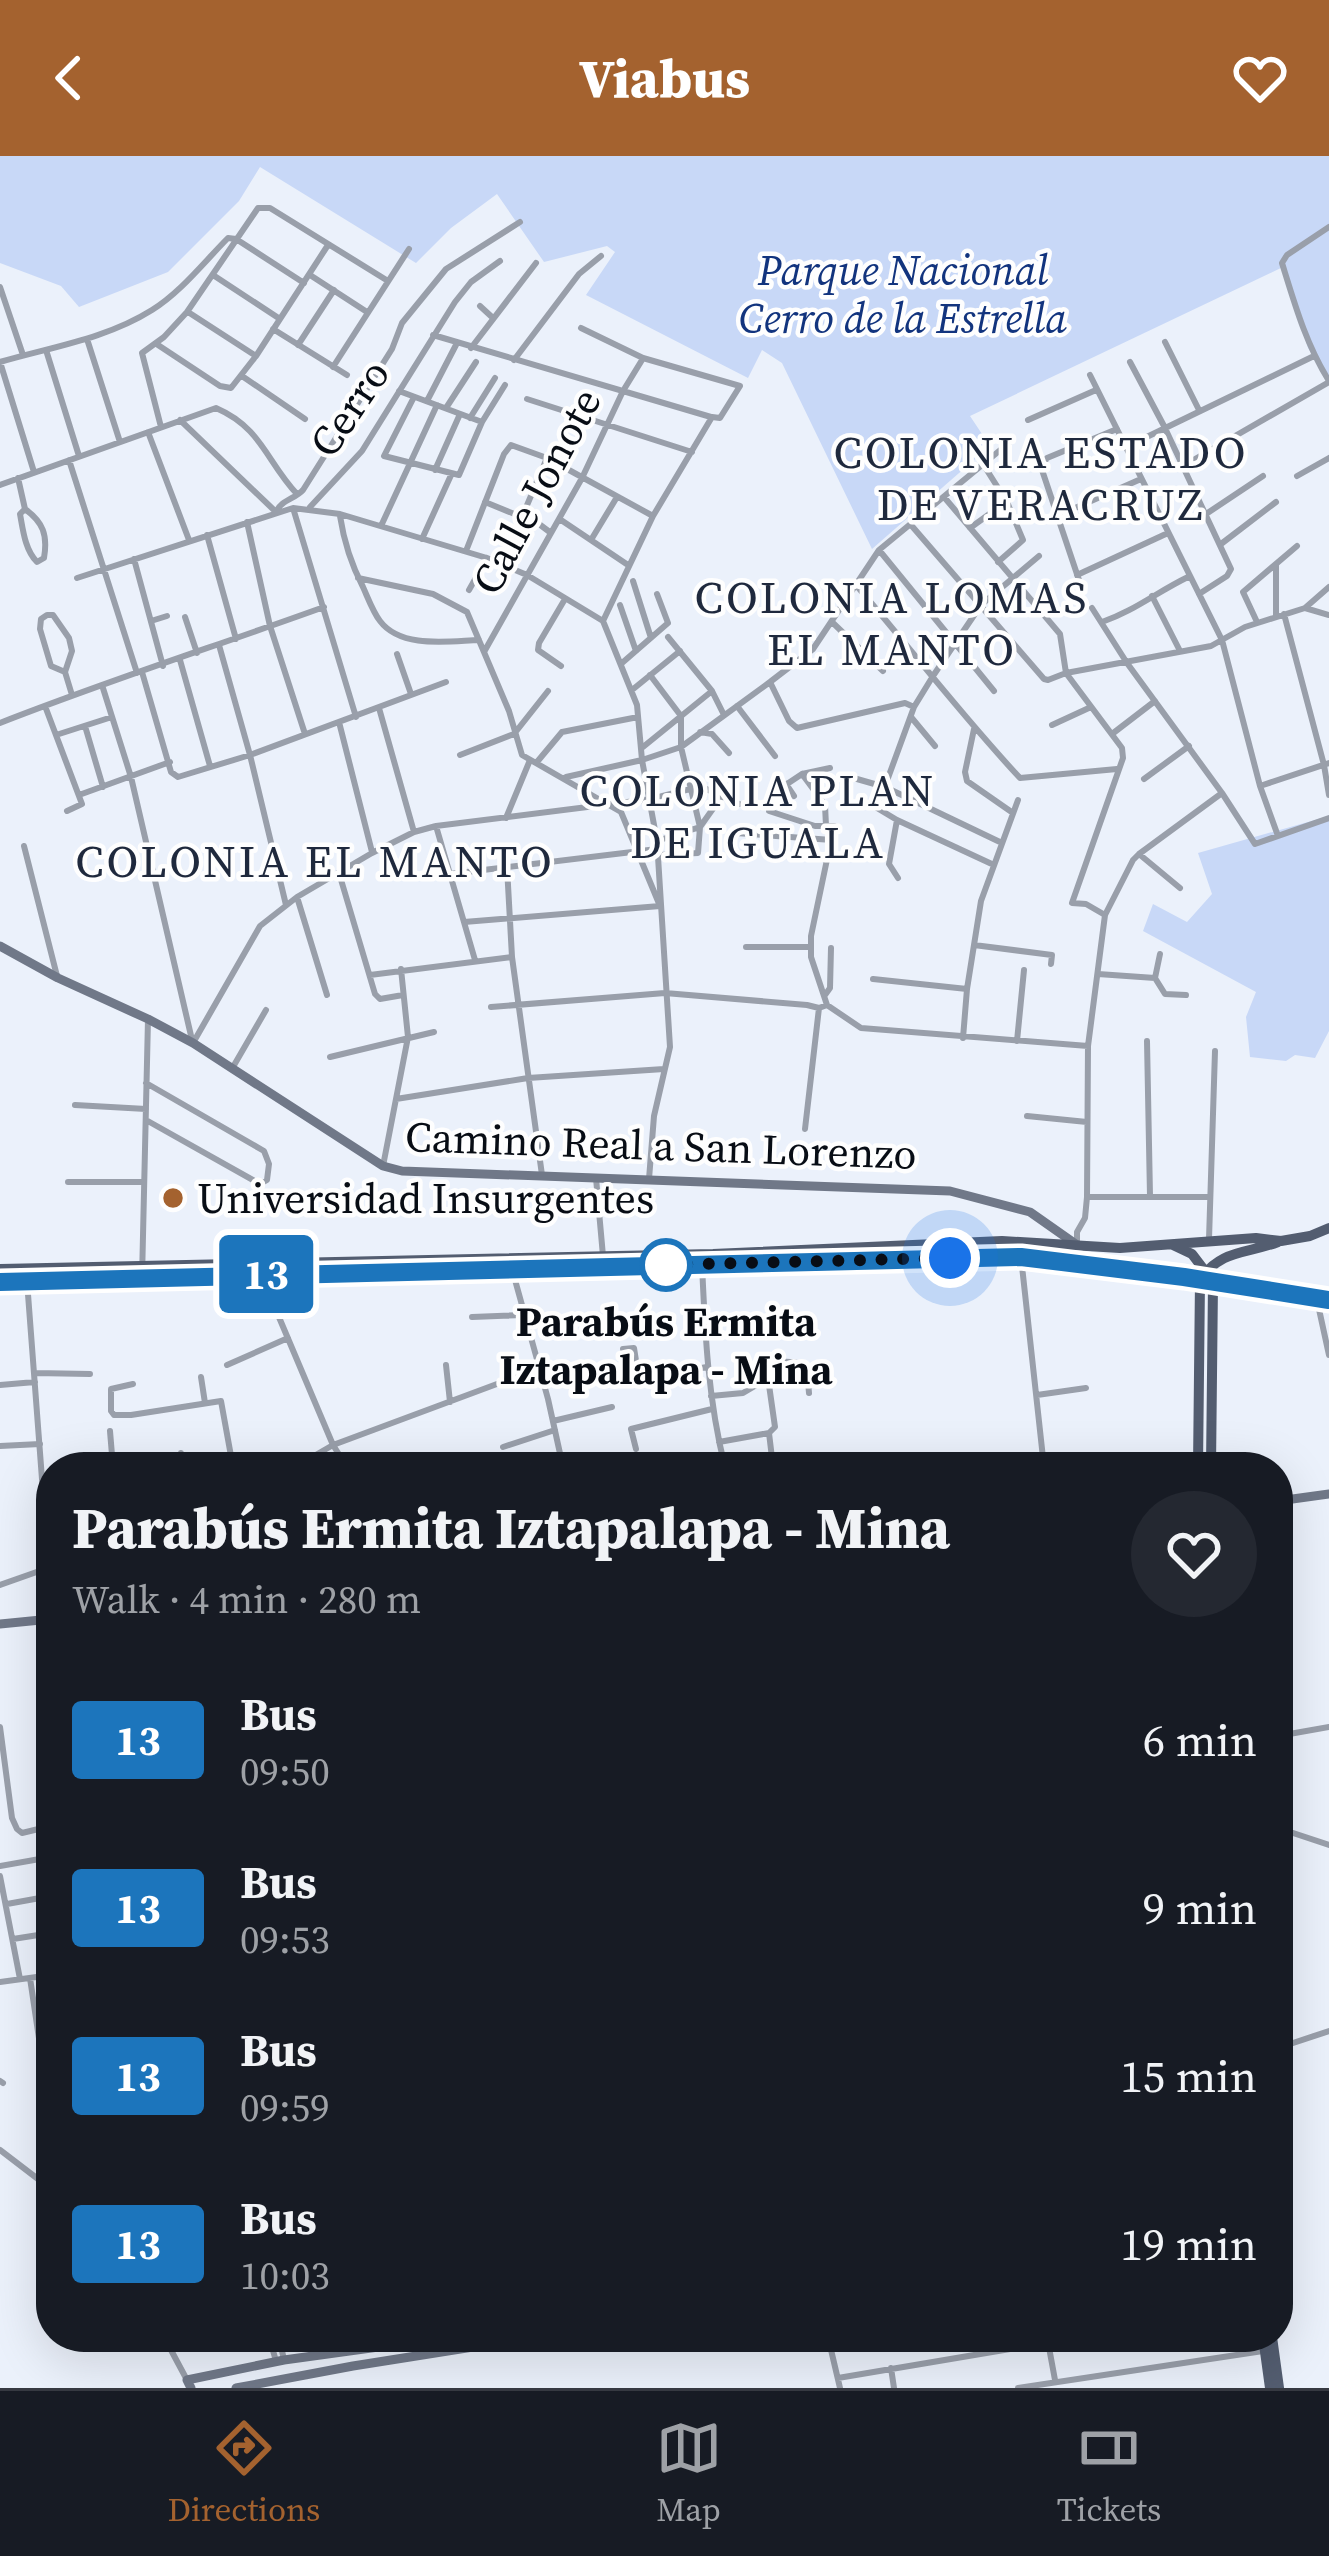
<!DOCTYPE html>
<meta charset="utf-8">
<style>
:root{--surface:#171b24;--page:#242831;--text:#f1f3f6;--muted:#9ea1a6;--line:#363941;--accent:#a4622f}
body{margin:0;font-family:"Source Serif 4",serif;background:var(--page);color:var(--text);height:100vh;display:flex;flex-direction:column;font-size:45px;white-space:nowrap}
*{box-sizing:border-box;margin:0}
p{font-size:39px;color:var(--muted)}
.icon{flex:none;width:66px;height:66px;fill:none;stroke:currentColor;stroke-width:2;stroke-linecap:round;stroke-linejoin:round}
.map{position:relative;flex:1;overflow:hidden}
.side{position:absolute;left:36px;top:1296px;width:1257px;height:900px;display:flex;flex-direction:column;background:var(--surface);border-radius:48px;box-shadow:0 12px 48px #0002}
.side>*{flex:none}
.badge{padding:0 24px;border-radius:9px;font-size:42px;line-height:78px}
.you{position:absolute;width:60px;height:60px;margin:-30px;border:9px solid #fff;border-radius:50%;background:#1a73e8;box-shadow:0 0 0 18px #1a73e833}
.map>.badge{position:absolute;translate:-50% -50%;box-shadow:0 0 0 6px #fff}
.round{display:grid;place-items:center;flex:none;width:126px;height:126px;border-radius:63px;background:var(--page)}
.head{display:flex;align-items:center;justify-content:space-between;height:204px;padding:0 36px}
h1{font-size:57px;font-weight:800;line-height:90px}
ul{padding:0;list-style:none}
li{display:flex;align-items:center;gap:36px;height:168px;padding:0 36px}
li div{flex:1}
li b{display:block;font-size:45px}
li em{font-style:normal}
li .badge{min-width:132px;font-weight:700;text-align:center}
header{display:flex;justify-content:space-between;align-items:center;height:156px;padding:0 36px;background:var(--accent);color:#fff;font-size:54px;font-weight:800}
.tab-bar{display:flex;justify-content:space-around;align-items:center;height:168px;border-top:3px solid var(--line);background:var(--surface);font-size:33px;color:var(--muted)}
.tab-bar a{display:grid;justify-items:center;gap:6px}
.tab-bar .current{color:var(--accent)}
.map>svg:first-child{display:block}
.green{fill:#c8d8f7}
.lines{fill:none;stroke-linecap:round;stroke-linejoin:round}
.street{stroke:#999faa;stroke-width:6}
.secondary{stroke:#707888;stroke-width:9}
.primary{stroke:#535d70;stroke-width:10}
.line-casing{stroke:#fff;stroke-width:27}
.line{stroke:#1c75bc;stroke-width:18}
.walk{stroke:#080d15;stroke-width:12;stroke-dasharray:0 21.6}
.poi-dot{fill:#a4622f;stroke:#fefefe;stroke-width:4.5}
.stop-dot{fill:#fff;stroke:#1c75bc;stroke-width:6}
.labels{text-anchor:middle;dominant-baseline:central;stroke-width:9;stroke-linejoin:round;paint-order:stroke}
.park-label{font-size:42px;font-style:italic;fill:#12347e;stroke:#fefefe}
.street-label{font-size:42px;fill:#080d15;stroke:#fefefe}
.poi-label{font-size:42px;fill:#080d15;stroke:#fefefe;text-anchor:start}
.stop-label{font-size:42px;font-weight:bold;fill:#080d15;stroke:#fefefe}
.neighbourhood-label{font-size:45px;letter-spacing:3px;fill:#1f293d;stroke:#fefefe}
</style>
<header><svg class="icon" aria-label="back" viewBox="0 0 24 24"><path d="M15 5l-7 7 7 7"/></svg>Viabus<svg class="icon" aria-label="heart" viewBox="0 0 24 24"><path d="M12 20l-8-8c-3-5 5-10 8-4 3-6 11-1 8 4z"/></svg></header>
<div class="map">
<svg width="1329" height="2232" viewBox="0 0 1329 2232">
<rect width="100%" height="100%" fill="#ebf1fb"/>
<path class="green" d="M0 0H1329V225L1308 192 1285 110 970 260 990 290 872 393 782 207 762 194 748 222 586 139 615 96 607 90 544 106 497 38 451 72 416 107 260 11 239 45 168 116 79 151 61 130 0 107Z
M1329 660V875L1315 902 1295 899 1286 905 1250 901 1246 861 1256 836 1143 775 1153 748 1187 766 1212 738 1198 697Z"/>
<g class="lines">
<path class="street" d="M1329 71 1287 99 1282 107C1295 149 1306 188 1329 225
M213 119 280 163
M310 119 367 156
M0 131 23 199
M480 150 493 162
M188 156 256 200
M581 172 643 202 740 230 720 262 712 261 653 360 603 465 637 549 642 604 657 685 670 891 654 960 649 1023
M273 173 347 219
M433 179 711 261
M87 183 120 286
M1165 186 1199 254
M158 189 220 230 231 232 256 200 328 89
M298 189 334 134
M471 192 536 107
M46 194 79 300
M514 204 579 118 601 100
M1130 206 1164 270 1231 413 1227 420 1199 438
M333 211 409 93
M1090 219 1222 484 1260 630 1278 680
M242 220 305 263
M399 235 482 266
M414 241 384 300 459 319 482 266 505 229
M527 243 692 296
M427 245 457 187
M446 252 476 206
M470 262 495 222
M180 264 276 356
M1028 264 1096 234
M161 271 142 197 164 181 187 156 258 52H270L388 125
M148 276 189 384
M1126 291 1314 200
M69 304 137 517
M983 308 1007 346 1023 384 998 406
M1183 310 1329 226
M435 314 460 258
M34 316 0 206C51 191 106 183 152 154 181 136 204 106 228 82L236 83 304 127
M1297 320 1329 302
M18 322 25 353 20 358C23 374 25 394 37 406L44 402C48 379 43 366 25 353
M0 329 216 252C262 272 266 305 297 338
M944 341 1060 478 1066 517 1122 592 1123 602 1072 747 1086 748 1105 759
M485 346 539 368 551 377
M310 351 362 295 455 146 471 126 500 105
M293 352 356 561
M276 356C281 344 295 343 303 334L392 193 402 167 446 113 520 66
M1206 358 1263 320
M340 360C344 386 351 408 363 431 368 442 373 456 380 465 401 493 449 485 479 484
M1057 360 1141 323
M522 361 547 302
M561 364 628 409
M247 366 270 470 305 578
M911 369 1044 523 1048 524 1066 517 1211 490 1245 471 1305 452 1329 431
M381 370 437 249
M970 372 1006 346
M207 379 236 483
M422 383 452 317
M591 384 617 341
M1221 388 1276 346
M879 394 994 535
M466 395 504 298 511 289 547 302 653 360
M134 403 163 510
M1276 409V459
M1077 419 1168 377
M77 422 293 352 340 358 487 402 527 419 603 465
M358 422 433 438 467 456 509 555 522 599 621 656 660 750 464 766
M633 425 651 482
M856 429C911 493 962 560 1020 622L1117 613
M1082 433 1041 311 1047 302 1117 273
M469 434 487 402
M1152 440 1180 495
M620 449 636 495
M1092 452 1127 507 1222 637 1255 688 1329 662
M1305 452 1329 459
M1284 458 1324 609 1329 639
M185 461 197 497
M151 465 167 460
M1102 466C1134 455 1157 436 1188 421
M1257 466 1243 436 1297 390
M833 467 883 515
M668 481 712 535 724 559
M219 489 250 599 286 749
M484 496 582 322 623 235 642 204
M397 498 411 538
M180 504 210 610
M622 507 668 467 657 438
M561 510 538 494 539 487 565 443
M65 516 51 510 40 473 41 463 47 459H53L69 482 72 495 65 516 72 539
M142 516 171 616 178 621 250 599 446 526
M650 519 681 560V591L700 671 698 697 659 699
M770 526 789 565 797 572 905 547 914 551
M102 529 131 621 192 884
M632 534 680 495
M45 550 82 648 67 655
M737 550 775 600
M379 552 414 676
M911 561 935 590
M339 566 372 696
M0 567C107 525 216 490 324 451
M1052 569 1091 551
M85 570 103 631
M974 573 965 616 967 625 1013 657
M700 576 712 578 729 597
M1112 578 1155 545
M56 579 112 561
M643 591 712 535
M460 599 514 578 548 535
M537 606 562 576 638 561
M802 618 825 649 826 670
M566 621 642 604 681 591 770 526 813 493 879 394 1010 286
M850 621 885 631 1002 687
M1144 623 1189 590
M689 625 739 648
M786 628 794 640
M1260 630 1329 607
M778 634 802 618 830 612
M79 639 170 606
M769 655 815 670H834L811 780V801L827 849
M506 662 530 604
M897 664 889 708 898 722
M436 670 475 804
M736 677 832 684
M657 685 700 671 722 640
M24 690 57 820
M1139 698 1180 732
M994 709 897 664 877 652 914 551 933 520 981 449 1039 400
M507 711 512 801 542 1019
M339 717 375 838 380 843 403 839
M450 718 657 693
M297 741 327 839
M974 789 1052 799 1051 808
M746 791H811
M1098 818 1155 822 1165 838 1186 839
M370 819 512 801
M1155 822 1160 798
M873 823 967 833
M825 839 830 832 831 792
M491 851 665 837 807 849 819 852 827 849 861 872 1088 890
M963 882 967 833 981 745 1018 644
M1017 885 1024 814
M1147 885 1150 1040
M193 887 260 770 297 741 372 697 414 676 436 670 651 643 690 633
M330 901 434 876
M233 911 266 854
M396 943 528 922 664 913
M75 949 146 953
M1027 960 1087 966
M146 964 260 1028 267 1024 269 1008 264 995 146 927
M805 973 819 852
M383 1010 408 881 401 813
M596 1022 603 1100
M68 1026H144
M1087 1041H1209
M1209 1083 1215 895
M1077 1089V1076L1085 1062 1087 1041 1088 890 1105 759 1133 704 1139 698 1222 637
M1021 1101 1044 1311
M702 1108C705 1177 708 1244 725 1311
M512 1113 548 1243 563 1311
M262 1121 333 1289 347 1311
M142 1123 148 863
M27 1125 51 1442
M1317 1144 1329 1199
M472 1161 524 1159
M623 1193 634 1192 637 1211 671 1209 672 1217 707 1211
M227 1209 288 1182
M446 1209 450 1246
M35 1217 90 1218
M201 1221 205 1247
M133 1228 111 1233V1255L114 1259H131L221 1245 233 1311
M0 1229 35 1226
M1037 1239 1086 1232
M711 1240 743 1237 768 1222
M553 1265 612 1251
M110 1275 113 1311
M719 1286 769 1277
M0 1290 40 1288
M503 1291 555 1274
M636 1293 631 1273 712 1253
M181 1297 183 1311
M772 1302 769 1277 775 1271 767 1215C774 1204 790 1205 802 1208L807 1214 809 1237
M295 1311 333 1289 540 1212
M0 1429 48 1412
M0 1571 12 1662 17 1673 22 1677 51 1670
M1278 1580 1329 1571
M1278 1672 1329 1689
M0 1710 51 1701
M0 1720 20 1823
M7 1748 51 1740
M13 1783 51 1777
M30 1822 44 1916
M0 1826 51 1819
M1278 1892 1329 1875
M0 1925 3 1927
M0 1994 51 2033
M164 2181 187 2224
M269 2181 276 2205
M279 2181 284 2204
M828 2181 840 2232
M1048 2186 1055 2224
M891 2212 894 2232
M838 2222 1081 2181
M1018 2232 1263 2195"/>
<path class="secondary" d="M0 790 58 822 148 863 193 887 383 1010 402 1015 950 1035 1030 1056 1077 1089
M1278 1345 1329 1338
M0 1468 51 1463
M191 2232 187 2224 284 2204 451 2181
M236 2232 353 2210 536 2181"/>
<path class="primary" d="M1173 1089 1192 1098 1208 1119
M0 1113 713 1098 1002 1085 1120 1092 1256 1082 1281 1085 1310 1080 1329 1072
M0 1126 1021 1101 1188 1121 1329 1144
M1198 1311 1200 1124C1221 1093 1247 1098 1278 1086
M1211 1311 1213 1127
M1263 2181 1270 2232
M1272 2181 1279 2232"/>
</g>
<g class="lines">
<defs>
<path id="line" d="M0 1126 1021 1101 1184 1121 1329 1144"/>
</defs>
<use href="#line" class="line-casing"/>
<use href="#line" class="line"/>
<path class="walk" d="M666 1109H655L950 1102"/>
</g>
<circle class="poi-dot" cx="173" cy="1042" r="12"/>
<circle class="stop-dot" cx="666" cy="1109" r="24"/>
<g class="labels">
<g class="park-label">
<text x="903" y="114">Parque Nacional<tspan x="903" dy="48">Cerro de la Estrella</tspan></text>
</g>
<g class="street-label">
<text transform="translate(349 252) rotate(-56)">Cerro</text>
<text transform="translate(536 335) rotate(-62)">Calle Jonote</text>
<text transform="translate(661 989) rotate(2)">Camino Real a San Lorenzo</text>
</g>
<g class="poi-label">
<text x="197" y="1042">Universidad Insurgentes</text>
</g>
<g class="stop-label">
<text x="666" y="1165">Parabús Ermita<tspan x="666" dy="48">Iztapalapa - Mina</tspan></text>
</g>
<g class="neighbourhood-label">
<text x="1041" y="296">COLONIA ESTADO<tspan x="1041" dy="52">DE VERACRUZ</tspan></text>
<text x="892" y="441">COLONIA LOMAS<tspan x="892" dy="52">EL MANTO</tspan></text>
<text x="758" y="634">COLONIA PLAN<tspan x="758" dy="52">DE IGUALA</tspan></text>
<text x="315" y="705">COLONIA EL MANTO</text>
</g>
</g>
</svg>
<div class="you" style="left:950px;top:1102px"></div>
<b class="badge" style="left:266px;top:1118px;background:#1c75bc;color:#fff">13</b>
<section class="side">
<div class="head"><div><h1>Parabús Ermita Iztapalapa - Mina</h1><p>Walk · 4 min · 280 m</p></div><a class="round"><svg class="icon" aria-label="heart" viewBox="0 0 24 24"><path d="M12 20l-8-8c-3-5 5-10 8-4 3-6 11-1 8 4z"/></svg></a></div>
<ul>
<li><span class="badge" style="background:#1c75bc;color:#fff">13</span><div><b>Bus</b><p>09:50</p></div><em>6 min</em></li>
<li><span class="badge" style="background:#1c75bc;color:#fff">13</span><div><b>Bus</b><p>09:53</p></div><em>9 min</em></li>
<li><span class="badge" style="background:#1c75bc;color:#fff">13</span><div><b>Bus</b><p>09:59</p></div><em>15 min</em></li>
<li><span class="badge" style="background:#1c75bc;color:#fff">13</span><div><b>Bus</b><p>10:03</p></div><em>19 min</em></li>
</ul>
</section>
</div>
<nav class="tab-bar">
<a class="current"><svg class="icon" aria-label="directions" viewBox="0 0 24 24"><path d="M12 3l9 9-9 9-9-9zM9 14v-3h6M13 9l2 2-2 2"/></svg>Directions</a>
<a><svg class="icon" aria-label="map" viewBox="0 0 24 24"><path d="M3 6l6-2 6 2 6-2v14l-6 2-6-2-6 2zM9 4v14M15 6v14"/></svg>Map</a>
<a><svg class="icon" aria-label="tickets" viewBox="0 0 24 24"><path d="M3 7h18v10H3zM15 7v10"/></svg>Tickets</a>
</nav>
